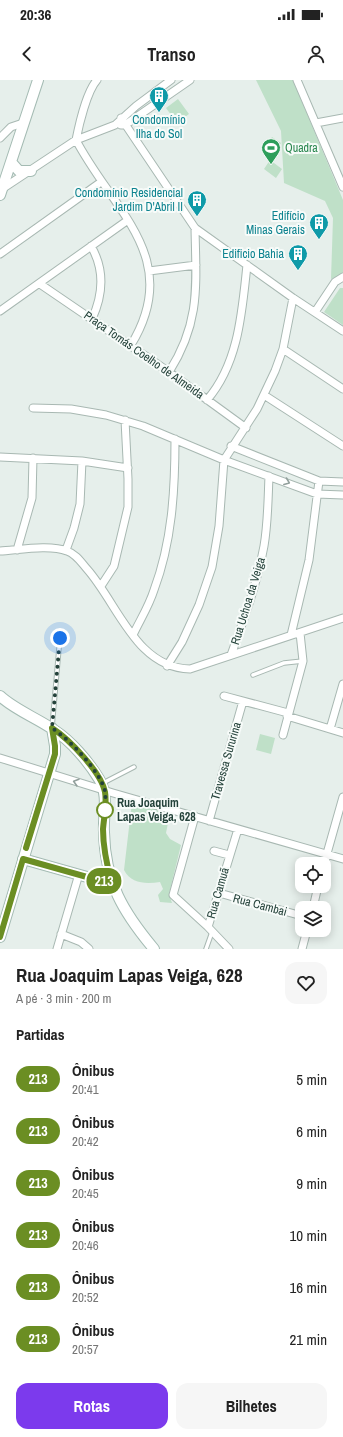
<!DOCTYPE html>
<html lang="pt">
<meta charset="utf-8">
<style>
:root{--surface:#fff;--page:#f6f6f6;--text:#222;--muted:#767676;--accent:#7c3aed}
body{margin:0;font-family:"Archivo Narrow",sans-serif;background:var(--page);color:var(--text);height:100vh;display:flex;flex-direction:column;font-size:15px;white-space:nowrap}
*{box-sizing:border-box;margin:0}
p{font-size:13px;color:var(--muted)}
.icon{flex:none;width:22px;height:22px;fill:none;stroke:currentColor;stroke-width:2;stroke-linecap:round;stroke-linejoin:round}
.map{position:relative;height:869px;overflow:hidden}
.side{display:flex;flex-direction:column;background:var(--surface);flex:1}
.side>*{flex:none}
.badge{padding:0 8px;border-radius:13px;font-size:14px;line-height:26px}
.controls{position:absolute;left:295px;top:777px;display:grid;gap:8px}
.controls a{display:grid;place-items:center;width:36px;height:36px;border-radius:8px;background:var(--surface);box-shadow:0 2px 10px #0003;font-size:20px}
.you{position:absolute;width:20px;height:20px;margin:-10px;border:3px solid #fff;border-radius:50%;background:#1a73e8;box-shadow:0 0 0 6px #1a73e833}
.map>.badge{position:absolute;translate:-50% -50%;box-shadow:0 0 0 2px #fff}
h2{padding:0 16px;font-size:15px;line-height:36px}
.round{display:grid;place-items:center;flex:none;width:42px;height:42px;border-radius:12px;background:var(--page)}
.head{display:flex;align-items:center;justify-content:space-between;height:68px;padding:0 16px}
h1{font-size:19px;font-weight:700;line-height:30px}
.action{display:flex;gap:8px;margin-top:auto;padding:8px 16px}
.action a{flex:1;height:46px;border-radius:12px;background:var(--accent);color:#fff;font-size:16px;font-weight:700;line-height:46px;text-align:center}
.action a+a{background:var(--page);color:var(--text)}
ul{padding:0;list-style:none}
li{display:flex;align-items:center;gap:12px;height:52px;padding:0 16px}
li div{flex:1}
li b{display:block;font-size:15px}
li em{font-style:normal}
li .badge{min-width:44px;font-weight:700;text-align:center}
.status{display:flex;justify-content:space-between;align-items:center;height:28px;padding:0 20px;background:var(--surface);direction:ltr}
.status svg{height:11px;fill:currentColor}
header{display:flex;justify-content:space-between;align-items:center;height:52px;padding:0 16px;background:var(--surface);font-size:18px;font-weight:700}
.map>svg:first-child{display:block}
.green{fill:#bfe0c8}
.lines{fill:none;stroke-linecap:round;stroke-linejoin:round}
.lane-casing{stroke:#a8b8b2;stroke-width:5.5}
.street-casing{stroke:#a8b8b2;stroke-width:9}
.secondary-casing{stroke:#a4bbb3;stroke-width:12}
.lane{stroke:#fff;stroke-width:3.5}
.street{stroke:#fff;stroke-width:7}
.secondary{stroke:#fff;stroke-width:10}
.oneway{stroke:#92a09c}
.line-casing{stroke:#fff;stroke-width:9}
.line{stroke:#6b8e23;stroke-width:6}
.walk{stroke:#24423a;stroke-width:4;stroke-dasharray:0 7.2}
.stop-dot{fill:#fff;stroke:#6b8e23;stroke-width:2}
.labels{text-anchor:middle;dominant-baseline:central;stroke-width:4;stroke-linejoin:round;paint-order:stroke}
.culture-label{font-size:12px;fill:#0d838f;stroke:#f7fbf9;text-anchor:end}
.leisure-label{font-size:12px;fill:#27864d;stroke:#f7fbf9;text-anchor:start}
.street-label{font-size:12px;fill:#24423a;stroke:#f7fbf9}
.stop-label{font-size:12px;font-weight:bold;fill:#24423a;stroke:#f7fbf9;text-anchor:start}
</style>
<div class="status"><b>20:36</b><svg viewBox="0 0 49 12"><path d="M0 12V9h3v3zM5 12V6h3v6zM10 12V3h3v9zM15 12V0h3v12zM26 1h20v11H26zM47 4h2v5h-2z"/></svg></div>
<header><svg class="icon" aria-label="back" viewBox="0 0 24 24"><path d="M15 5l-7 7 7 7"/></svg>Transo<svg class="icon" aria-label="person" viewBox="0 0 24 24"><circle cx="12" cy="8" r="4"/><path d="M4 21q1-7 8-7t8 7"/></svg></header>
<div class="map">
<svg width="343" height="869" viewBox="0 0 343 869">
<rect width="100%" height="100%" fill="#e6efeb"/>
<path class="green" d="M256 0H293L343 120V194L331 199 333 138 325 121 284 103 281 51Z
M178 19 189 34 177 43 166 28Z
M272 57 281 63 271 78 262 72Z
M270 80 282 89 276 98 264 89Z
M340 208H343V245L324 232Z
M260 654 275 658 271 674 256 670Z
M132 722 164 732 161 741 168 743 166 753 170 759 181 765 169 814 172 823 160 822 158 815 163 809 160 802C146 804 131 804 124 790Z"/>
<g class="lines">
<defs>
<path id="lane" d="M253 595 284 583 303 581
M52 647 60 557
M103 703 134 687
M206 869 212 852"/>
<path id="street" d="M97 0C87 11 79 45 76 60 113 131 184 178 131 265
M297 0 343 107
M121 38 195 148 293 218 343 251
M316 43 343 38
M121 45H125L190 0
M0 58 11 47 23 43
M2 109 76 60 115 45 136 26 171 0
M91 166C105 190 103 215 92 239
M0 174 101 102
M149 191 196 185
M40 204 169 292 246 348
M0 231 128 140
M315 232 335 202 343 197
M283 269 343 309
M169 292C201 242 196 204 195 148
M264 315 343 366
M207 320C239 283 242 231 247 185
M33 328 71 329 106 335 143 346 224 380 317 414 343 415
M231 366 319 401 343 402
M0 377 82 381 128 388
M17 470 32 418 33 378
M66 470 74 448 80 424 82 381
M0 471C18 470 50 464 67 471 76 474 81 482 87 489 118 524 136 588 190 589L343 538
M101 506 114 486 128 427V399L125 340
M133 555C140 540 149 526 154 510 172 462 175 411 175 359
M291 555 309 480 319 401
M231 575C244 539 257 504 264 466 268 443 268 419 269 396
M167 586 182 562 199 525 212 487 219 446 224 380 257 329 275 291 283 269 293 218
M224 616 288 633
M287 636 343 653
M330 649 343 604
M283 655 303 581 300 553
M0 678 113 713 343 779
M195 736 173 815 208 847
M209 741 243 621
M214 771 229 775
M324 784 343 717
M219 813 302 836
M313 828 318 806
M61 854 81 862 89 869
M57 869 79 794
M229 869 208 847 238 749
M302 869 307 850"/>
<path id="secondary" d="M11 82 19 91H31
M0 115 38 0
M0 616C15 630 37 638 54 650 71 661 88 681 99 699 109 716 103 733 104 752 105 802 123 832 154 869
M23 779 112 804
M0 857 55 674V666L52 648"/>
</defs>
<use href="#lane" class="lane-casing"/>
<use href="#street" class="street-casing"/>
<use href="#secondary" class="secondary-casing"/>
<use href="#lane" class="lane"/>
<use href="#street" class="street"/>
<use href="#secondary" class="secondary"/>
</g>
<defs><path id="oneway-chevron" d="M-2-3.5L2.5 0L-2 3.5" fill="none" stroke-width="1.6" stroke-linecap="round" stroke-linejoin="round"/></defs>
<g class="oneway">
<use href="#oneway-chevron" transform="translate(287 402) rotate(21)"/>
<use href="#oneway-chevron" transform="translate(76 702) rotate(-164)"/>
</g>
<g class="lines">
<defs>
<path id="line" d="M0 857 23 779 112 804C107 786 103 767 103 749 104 737 107 723 105 712 101 692 69 659 52 648L55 666V674L26 768"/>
</defs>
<use href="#line" class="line-casing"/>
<use href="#line" class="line"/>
<path class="walk" d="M60 558 52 648C69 659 100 691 105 711 106 717 105 724 105 730"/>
</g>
<defs>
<symbol id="building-pin" viewBox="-11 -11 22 30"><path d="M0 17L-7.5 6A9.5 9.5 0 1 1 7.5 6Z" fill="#0f9aa8" stroke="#f7fbf9"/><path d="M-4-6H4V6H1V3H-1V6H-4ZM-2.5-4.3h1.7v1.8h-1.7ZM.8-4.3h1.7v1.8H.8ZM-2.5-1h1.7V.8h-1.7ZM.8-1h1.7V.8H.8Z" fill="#fff"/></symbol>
<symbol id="stadium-pin" viewBox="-11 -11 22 30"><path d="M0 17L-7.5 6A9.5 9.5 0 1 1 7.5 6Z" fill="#2e9e5b" stroke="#f7fbf9"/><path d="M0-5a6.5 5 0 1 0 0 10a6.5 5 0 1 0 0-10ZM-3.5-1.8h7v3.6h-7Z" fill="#fff"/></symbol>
</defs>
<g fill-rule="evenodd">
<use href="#building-pin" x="148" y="5" width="22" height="30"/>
<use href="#stadium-pin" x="260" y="57" width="22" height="30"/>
<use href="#building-pin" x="186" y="109" width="22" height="30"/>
<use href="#building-pin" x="308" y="132" width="22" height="30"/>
<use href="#building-pin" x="287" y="163" width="22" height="30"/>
</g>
<circle class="stop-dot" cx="105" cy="730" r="8"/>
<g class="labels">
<g class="culture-label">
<text x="159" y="40" text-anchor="middle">Condomínio<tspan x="159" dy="14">Ilha do Sol</tspan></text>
<text x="183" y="113">Condomínio Residencial<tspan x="183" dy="14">Jardim D'Abril II</tspan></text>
<text x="305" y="136">Edifício<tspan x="305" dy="14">Minas Gerais</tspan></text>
<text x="284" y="174">Edificio Bahia</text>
</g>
<g class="leisure-label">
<text x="285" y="68">Quadra</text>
</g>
<g class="street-label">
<text transform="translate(144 275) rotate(35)">Praça Tomás Coelho de Almeida</text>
<text transform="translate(248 521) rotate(-73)">Rua Uchoa da Veiga</text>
<text transform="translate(226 681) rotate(-74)">Travessa Sururina</text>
<text transform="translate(218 813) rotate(-74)">Rua Camuã</text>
<text transform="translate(260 825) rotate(15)">Rua Cambai</text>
</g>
<g class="stop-label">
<text x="117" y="723">Rua Joaquim<tspan x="117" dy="14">Lapas Veiga, 628</tspan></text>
</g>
</g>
</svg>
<div class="controls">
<a><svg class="icon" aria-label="locate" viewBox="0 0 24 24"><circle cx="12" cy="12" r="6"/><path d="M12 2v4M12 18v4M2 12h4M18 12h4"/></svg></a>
<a><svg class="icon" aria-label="layers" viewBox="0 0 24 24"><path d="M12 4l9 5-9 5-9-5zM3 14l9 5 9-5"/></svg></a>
</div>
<div class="you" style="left:60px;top:558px"></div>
<b class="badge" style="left:104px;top:801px;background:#6b8e23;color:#fff">213</b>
</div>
<section class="side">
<div class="head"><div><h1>Rua Joaquim Lapas Veiga, 628</h1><p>A pé · 3 min · 200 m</p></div><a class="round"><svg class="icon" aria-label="heart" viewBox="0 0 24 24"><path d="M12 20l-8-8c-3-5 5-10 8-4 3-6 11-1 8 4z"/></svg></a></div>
<h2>Partidas</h2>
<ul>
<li><span class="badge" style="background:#6b8e23;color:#fff">213</span><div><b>Ônibus</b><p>20:41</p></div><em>5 min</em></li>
<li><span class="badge" style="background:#6b8e23;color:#fff">213</span><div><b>Ônibus</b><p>20:42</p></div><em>6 min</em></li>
<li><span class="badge" style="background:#6b8e23;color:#fff">213</span><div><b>Ônibus</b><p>20:45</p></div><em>9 min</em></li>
<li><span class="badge" style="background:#6b8e23;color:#fff">213</span><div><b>Ônibus</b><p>20:46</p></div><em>10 min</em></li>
<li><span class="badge" style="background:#6b8e23;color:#fff">213</span><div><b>Ônibus</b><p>20:52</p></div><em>16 min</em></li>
<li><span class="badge" style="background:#6b8e23;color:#fff">213</span><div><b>Ônibus</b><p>20:57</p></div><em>21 min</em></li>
</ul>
<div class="action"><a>Rotas</a><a>Bilhetes</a></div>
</section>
